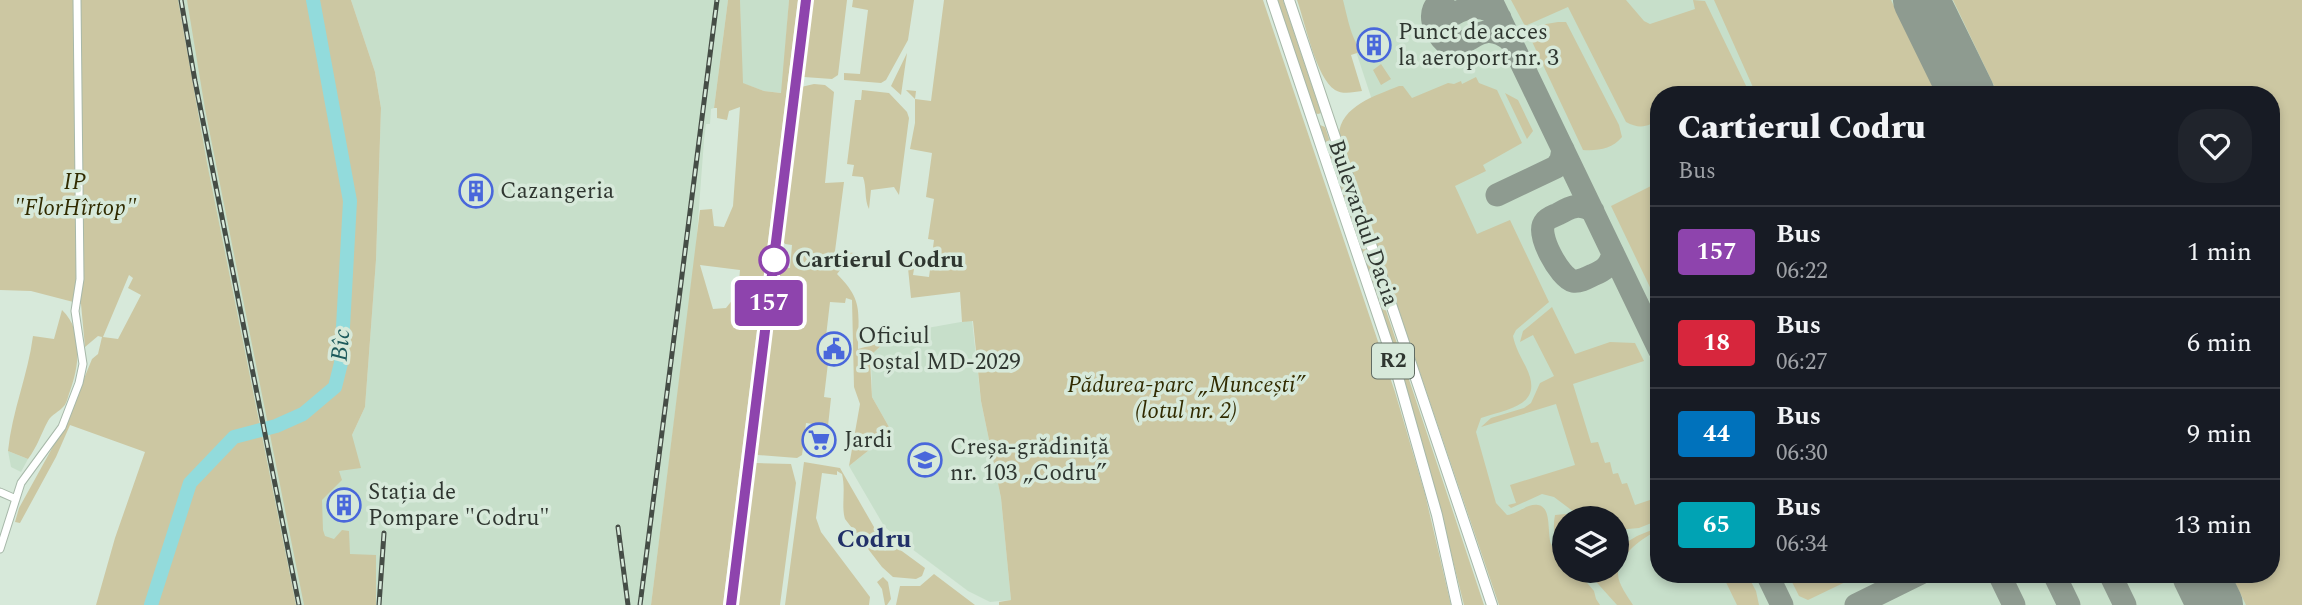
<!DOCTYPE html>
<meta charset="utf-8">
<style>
:root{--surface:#171b24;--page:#20242c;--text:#f1f3f6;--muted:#9ea1a6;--line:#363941}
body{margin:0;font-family:Spectral,serif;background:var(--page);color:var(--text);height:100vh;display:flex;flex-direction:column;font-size:26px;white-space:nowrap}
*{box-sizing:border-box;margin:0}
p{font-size:23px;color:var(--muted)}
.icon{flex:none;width:38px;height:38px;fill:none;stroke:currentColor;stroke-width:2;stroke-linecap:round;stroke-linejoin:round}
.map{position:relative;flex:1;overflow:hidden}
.sheet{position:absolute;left:1650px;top:86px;width:630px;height:497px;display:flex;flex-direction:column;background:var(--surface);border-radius:28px;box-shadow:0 4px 10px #0003}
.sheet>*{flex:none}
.badge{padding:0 14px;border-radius:5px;font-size:24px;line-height:46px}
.buttons{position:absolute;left:1552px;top:506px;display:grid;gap:14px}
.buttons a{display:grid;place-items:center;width:77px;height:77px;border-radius:50%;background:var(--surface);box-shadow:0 4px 10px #0003;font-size:35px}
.map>.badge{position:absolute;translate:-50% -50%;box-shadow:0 0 0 4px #fff}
.round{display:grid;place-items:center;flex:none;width:74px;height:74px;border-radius:28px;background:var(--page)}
.overview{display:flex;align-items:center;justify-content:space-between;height:119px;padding:0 28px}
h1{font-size:33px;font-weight:800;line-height:52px}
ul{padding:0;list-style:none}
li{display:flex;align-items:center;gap:21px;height:91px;padding:0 28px;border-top:2px solid var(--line)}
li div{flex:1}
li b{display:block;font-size:26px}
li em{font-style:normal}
li .badge{min-width:77px;font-weight:700;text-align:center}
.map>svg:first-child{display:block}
.built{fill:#c7dfca;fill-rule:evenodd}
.green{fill:#ccc7a2;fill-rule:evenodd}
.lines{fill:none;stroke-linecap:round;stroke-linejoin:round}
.river{stroke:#92dbdc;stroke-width:14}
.taxiway{stroke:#8e9b90;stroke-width:23}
.runway{stroke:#8e9b90;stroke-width:56}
.minor-casing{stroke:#a7b8a9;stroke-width:9}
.primary-casing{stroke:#a7b8a9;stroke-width:12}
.minor{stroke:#fff;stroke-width:7}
.primary{stroke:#fff;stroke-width:10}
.rail-casing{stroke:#454d46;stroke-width:5}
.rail{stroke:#d7e9da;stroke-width:2.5;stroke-dasharray:8;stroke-linecap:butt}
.line-casing{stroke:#fff;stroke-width:16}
.line{stroke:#8e44ad;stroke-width:10}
.stop-dot{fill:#fff;stroke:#8e44ad;stroke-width:3.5}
.labels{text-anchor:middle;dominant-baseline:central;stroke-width:7;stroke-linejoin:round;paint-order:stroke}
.shield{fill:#d7e9da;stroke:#616c63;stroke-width:2}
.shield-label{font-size:21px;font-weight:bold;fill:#2f3630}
.poi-label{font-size:23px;fill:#2f3630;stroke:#d7e9da;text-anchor:start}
.park-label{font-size:23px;font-style:italic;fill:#312b00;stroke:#d7e9da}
.street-label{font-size:23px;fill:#2f3630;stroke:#d7e9da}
.stop-label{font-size:23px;font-weight:bold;fill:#2f3630;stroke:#d7e9da;text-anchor:start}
.water-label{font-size:24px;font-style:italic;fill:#1e5b5c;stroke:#d7e9da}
.quarter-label{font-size:26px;font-weight:bold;fill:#213068;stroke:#d7e9da}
</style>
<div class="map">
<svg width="2302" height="605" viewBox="0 0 2302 605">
<rect width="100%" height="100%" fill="#d7e9da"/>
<path class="built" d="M146 0H249L352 435 365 407 376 260 381 108 375 72 351 0H728L714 108 711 109 710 124H706L704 140 696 248 651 605H283Z
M740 0H789L782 93 764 91 742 83Z
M1339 0H2302V605H1592L1508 552 1371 97ZM1659 94H2272V574H1659ZM1564 518H1617V570H1564Z
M972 320 981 401 1001 498 1011 600 990 602 968 591 896 537 884 526 849 466 888 435 889 427 872 397 871 355 886 341 910 336 916 330Z
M8 451 28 459 21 472 11 467Z"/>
<path class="green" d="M0 0H178L207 163 296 605H96L115 538 145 452 70 425 56 457 20 523 15 522 19 508 66 423 92 359 98 354 102 337 98 336 85 347 81 304 31 291 0 290ZM129 275 133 278 128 288 141 295 118 339 103 337Z
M187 0H351L375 72 381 108 376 260 365 407 352 435 361 468 339 471 342 480 322 500 323 530 325 536 334 539 342 530 349 531 350 554 376 555V605H304L205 109Z
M728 0H740L743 83 764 91 781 93 789 0H798L723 605H651L700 210 712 209 714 226 724 227 733 206 740 107 729 111 727 120 717 118V108H714ZM700 265 740 270 738 293 726 308 713 309Z
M812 0H847L838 75 832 79 804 77 803 74Z
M853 0H914L908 40 886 80 881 83 844 80V73L860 74 868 10 852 7Z
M944 0H1263L1395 392 1425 494 1451 605H999V602L1011 600 1001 498 981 401 973 321 962 322 960 292 911 298 908 268 914 269 913 275 929 277 934 240 928 239 934 199 926 197 932 153 910 149 915 123V99L906 90 916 91 915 99 931 101Z
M1277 0H1283L1321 113 1318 114 1314 113Z
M1297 0H1343C1347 15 1352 44 1363 51L1351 55 1362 91C1354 92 1343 95 1335 90 1316 78 1305 22 1297 0Z
M1511 0H1626L1644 21 1650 24 1695 9 1693 0 1705 1 1750 94H1659V117C1649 128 1639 129 1626 122L1568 7 1525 26Z
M1714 0H1891L1937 94H1756Z
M1953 0H2302V605H2246L2231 574H2272V94H1998Z
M1558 22H1566L1619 125 1622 137C1612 149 1598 151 1583 150L1528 33 1546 24Z
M907 53 901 95 891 86Z
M1381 64 1391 79 1381 85 1373 70Z
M1476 77 1479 83 1497 90 1522 143 1483 165 1486 171 1455 186 1477 234 1510 220 1549 302 1516 330 1513 336C1515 347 1521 357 1526 367 1545 406 1509 408 1481 418L1476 432 1496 503 1507 515C1518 514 1527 503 1538 505 1552 507 1547 533 1551 544 1554 551 1559 556 1564 561V570L1577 571 1594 591 1596 599 1600 605H1499L1339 135C1340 106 1377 95 1399 86H1403L1412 98 1448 83 1454 84 1461 81 1462 84Z
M814 84 825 85 834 92 825 183 844 182 835 251 854 253 837 274C864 301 858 312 858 349L886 341 871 355 870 360 872 397 889 427 888 435 849 466 860 404 854 387 852 300 846 298 845 303 830 302 825 345 830 346 824 397 831 398 828 426 806 423 802 455 797 458 758 455 755 450 778 281 782 267 790 268 792 245 785 244 782 239 801 87Z
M862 90 889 93 907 112 909 118 899 195 894 187 871 190 869 209C864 199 867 188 863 177L852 176 854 165 847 164 855 100H861Z
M1505 93 1518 100 1533 131 1527 139Z
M1320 125 1325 127 1484 605H1464L1437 497Z
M1659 182V306L1611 206Z
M1552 307 1575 354 1610 342 1635 343 1644 361 1573 384 1591 443 1598 442 1605 463 1610 462 1613 474 1618 473 1622 484 1627 483 1635 505 1659 497V520L1639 528 1617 530V518H1582L1554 497 1542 494 1511 508 1508 505 1516 503 1510 485 1575 465 1556 404 1481 427 1491 418 1524 408 1531 403 1540 383 1554 376 1533 335 1520 342 1523 331Z
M62 310C84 331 79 366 70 391 68 396 67 403 64 406 59 412 52 414 48 421 41 434 37 447 28 459L8 451C12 411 28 375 33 336L54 339Z
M804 462 840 468 874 527 884 538 925 568 922 576 916 579 893 577 882 567 845 519C841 506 846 490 842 474L837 471V475L822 473 816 518 821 532 870 597 869 605H785Z
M756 463 791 464 796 483 780 605H737L752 466Z
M1566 514 1573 518H1564V555C1555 544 1552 530 1555 515Z
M1659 527V530C1643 537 1618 555 1618 574 1618 584 1628 597 1633 605H1617L1590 575V572L1617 570V548L1637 536Z
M934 574 975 605H896L900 586H920Z
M1722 574H1747L1756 591 1759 605H1737Z
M1788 574H1862L1808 600 1799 596Z
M883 577 888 582 891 599 887 605H885L882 589 877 582Z"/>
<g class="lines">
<path class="river" d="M151 605 190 483 234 437 276 426 303 414 335 387 341 363 350 201 313 0"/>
<path class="taxiway" d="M1443 0C1424 10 1434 32 1447 44 1472 49 1479 17 1510 40
M1491 0 1659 349
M1441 36 1439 32 1441 23C1459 8 1482 0 1500 18
M1497 195 1556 167 1561 160 1563 149
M1593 211C1579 203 1572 206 1558 214 1554 216 1547 218 1545 222 1535 233 1560 278 1573 281 1580 282 1587 278 1593 275 1605 270 1610 266 1613 253
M1767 574 1782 605
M1999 574 2014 605
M2054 574 2069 605
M2110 574 2125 605
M1856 605 1919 574
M2206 605V586"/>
<path class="runway" d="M1921 0 1967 94
M2200 574 2215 605"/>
<defs>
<path id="minor" d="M0 492 16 499
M0 549 21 483 62 427 79 383 83 364 75 311 80 279 77 0"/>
<path id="primary" d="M1272 0 1394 363 1437 515 1457 605
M1289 0 1492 605
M731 605 806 0"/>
</defs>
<use href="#minor" class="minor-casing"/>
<use href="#primary" class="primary-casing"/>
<use href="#minor" class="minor"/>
<use href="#primary" class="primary"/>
<defs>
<path id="rail" d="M181 0 195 81 299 605
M618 527 628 605
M379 605 384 533
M640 605 717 0"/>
</defs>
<use href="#rail" class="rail-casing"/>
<use href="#rail" class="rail"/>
</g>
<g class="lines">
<defs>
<path id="line" d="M731 605 806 0"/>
</defs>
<use href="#line" class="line-casing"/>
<use href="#line" class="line"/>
</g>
<defs>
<symbol id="building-ring" viewBox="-11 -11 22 22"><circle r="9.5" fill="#d7e9da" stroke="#4967db" stroke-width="1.5"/><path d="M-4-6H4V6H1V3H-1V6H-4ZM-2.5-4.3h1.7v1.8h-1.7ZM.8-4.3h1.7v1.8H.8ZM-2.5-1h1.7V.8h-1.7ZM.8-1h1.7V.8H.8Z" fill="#4967db"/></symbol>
<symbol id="civic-ring" viewBox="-11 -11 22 22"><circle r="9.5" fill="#d7e9da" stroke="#4967db" stroke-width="1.5"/><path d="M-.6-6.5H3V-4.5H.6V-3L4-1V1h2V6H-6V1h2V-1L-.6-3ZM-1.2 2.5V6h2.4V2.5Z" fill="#4967db"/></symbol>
<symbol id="supermarket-ring" viewBox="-11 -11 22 22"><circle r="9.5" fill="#d7e9da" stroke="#4967db" stroke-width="1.5"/><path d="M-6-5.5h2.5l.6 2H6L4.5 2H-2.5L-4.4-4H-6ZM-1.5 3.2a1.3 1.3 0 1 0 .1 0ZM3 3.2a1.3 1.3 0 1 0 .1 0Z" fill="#4967db"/></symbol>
<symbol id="school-ring" viewBox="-11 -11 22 22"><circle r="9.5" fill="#d7e9da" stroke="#4967db" stroke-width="1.5"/><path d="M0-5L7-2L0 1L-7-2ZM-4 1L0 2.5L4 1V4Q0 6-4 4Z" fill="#4967db"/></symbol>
</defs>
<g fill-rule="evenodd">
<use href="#building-ring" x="1355" y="26" width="38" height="38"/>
<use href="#building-ring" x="457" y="172" width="38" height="38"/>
<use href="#civic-ring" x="815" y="330" width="38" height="38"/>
<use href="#supermarket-ring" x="800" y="421" width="38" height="38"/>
<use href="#school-ring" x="906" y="441" width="38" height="38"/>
<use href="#building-ring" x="325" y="486" width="38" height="38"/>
</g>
<circle class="stop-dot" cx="774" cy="260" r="14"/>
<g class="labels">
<rect class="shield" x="1372" y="343.5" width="42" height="35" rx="5"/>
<g class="shield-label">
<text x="1393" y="361">R2</text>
</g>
<g class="poi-label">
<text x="1398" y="32">Punct de acces<tspan x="1398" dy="26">la aeroport nr. 3</tspan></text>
<text x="500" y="191">Cazangeria</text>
<text x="858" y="336">Oficiul<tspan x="858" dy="26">Poștal MD-2029</tspan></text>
<text x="844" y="440">Jardi</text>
<text x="950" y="447">Creșa-grădiniță<tspan x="950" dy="26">nr. 103 „Codru”</tspan></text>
<text x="368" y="492">Stația de<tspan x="368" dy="26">Pompare "Codru"</tspan></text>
</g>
<g class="park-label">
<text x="75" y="182">IP<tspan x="75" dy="26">"FlorHîrtop"</tspan></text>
<text x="1186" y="385">Pădurea-parc „Muncești”<tspan x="1186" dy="26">(lotul nr. 2)</tspan></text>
</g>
<g class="street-label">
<text transform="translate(1363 223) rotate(71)">Bulevardul Dacia</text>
</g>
<g class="stop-label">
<text x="795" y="260">Cartierul Codru</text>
</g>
<g class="water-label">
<text transform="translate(341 345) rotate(-85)">Bîc</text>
</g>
<g class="quarter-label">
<text x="874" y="539">Codru</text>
</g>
</g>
</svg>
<div class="buttons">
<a><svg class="icon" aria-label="layers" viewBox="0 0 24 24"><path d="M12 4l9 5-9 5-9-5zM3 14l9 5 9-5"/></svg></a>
</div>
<b class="badge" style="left:769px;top:303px;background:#8e44ad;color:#fff">157</b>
<section class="sheet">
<div class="overview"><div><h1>Cartierul Codru</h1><p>Bus</p></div><a class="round"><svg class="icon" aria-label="heart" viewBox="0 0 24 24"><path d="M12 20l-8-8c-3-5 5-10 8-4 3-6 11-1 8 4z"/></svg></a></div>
<ul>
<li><span class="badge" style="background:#8e44ad;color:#fff">157</span><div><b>Bus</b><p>06:22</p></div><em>1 min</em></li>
<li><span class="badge" style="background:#d7263d;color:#fff">18</span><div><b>Bus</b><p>06:27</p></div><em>6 min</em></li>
<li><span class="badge" style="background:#0072bc;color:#fff">44</span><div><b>Bus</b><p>06:30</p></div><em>9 min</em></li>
<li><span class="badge" style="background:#00a3b4;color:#fff">65</span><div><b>Bus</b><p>06:34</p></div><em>13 min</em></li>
</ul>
</section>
</div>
